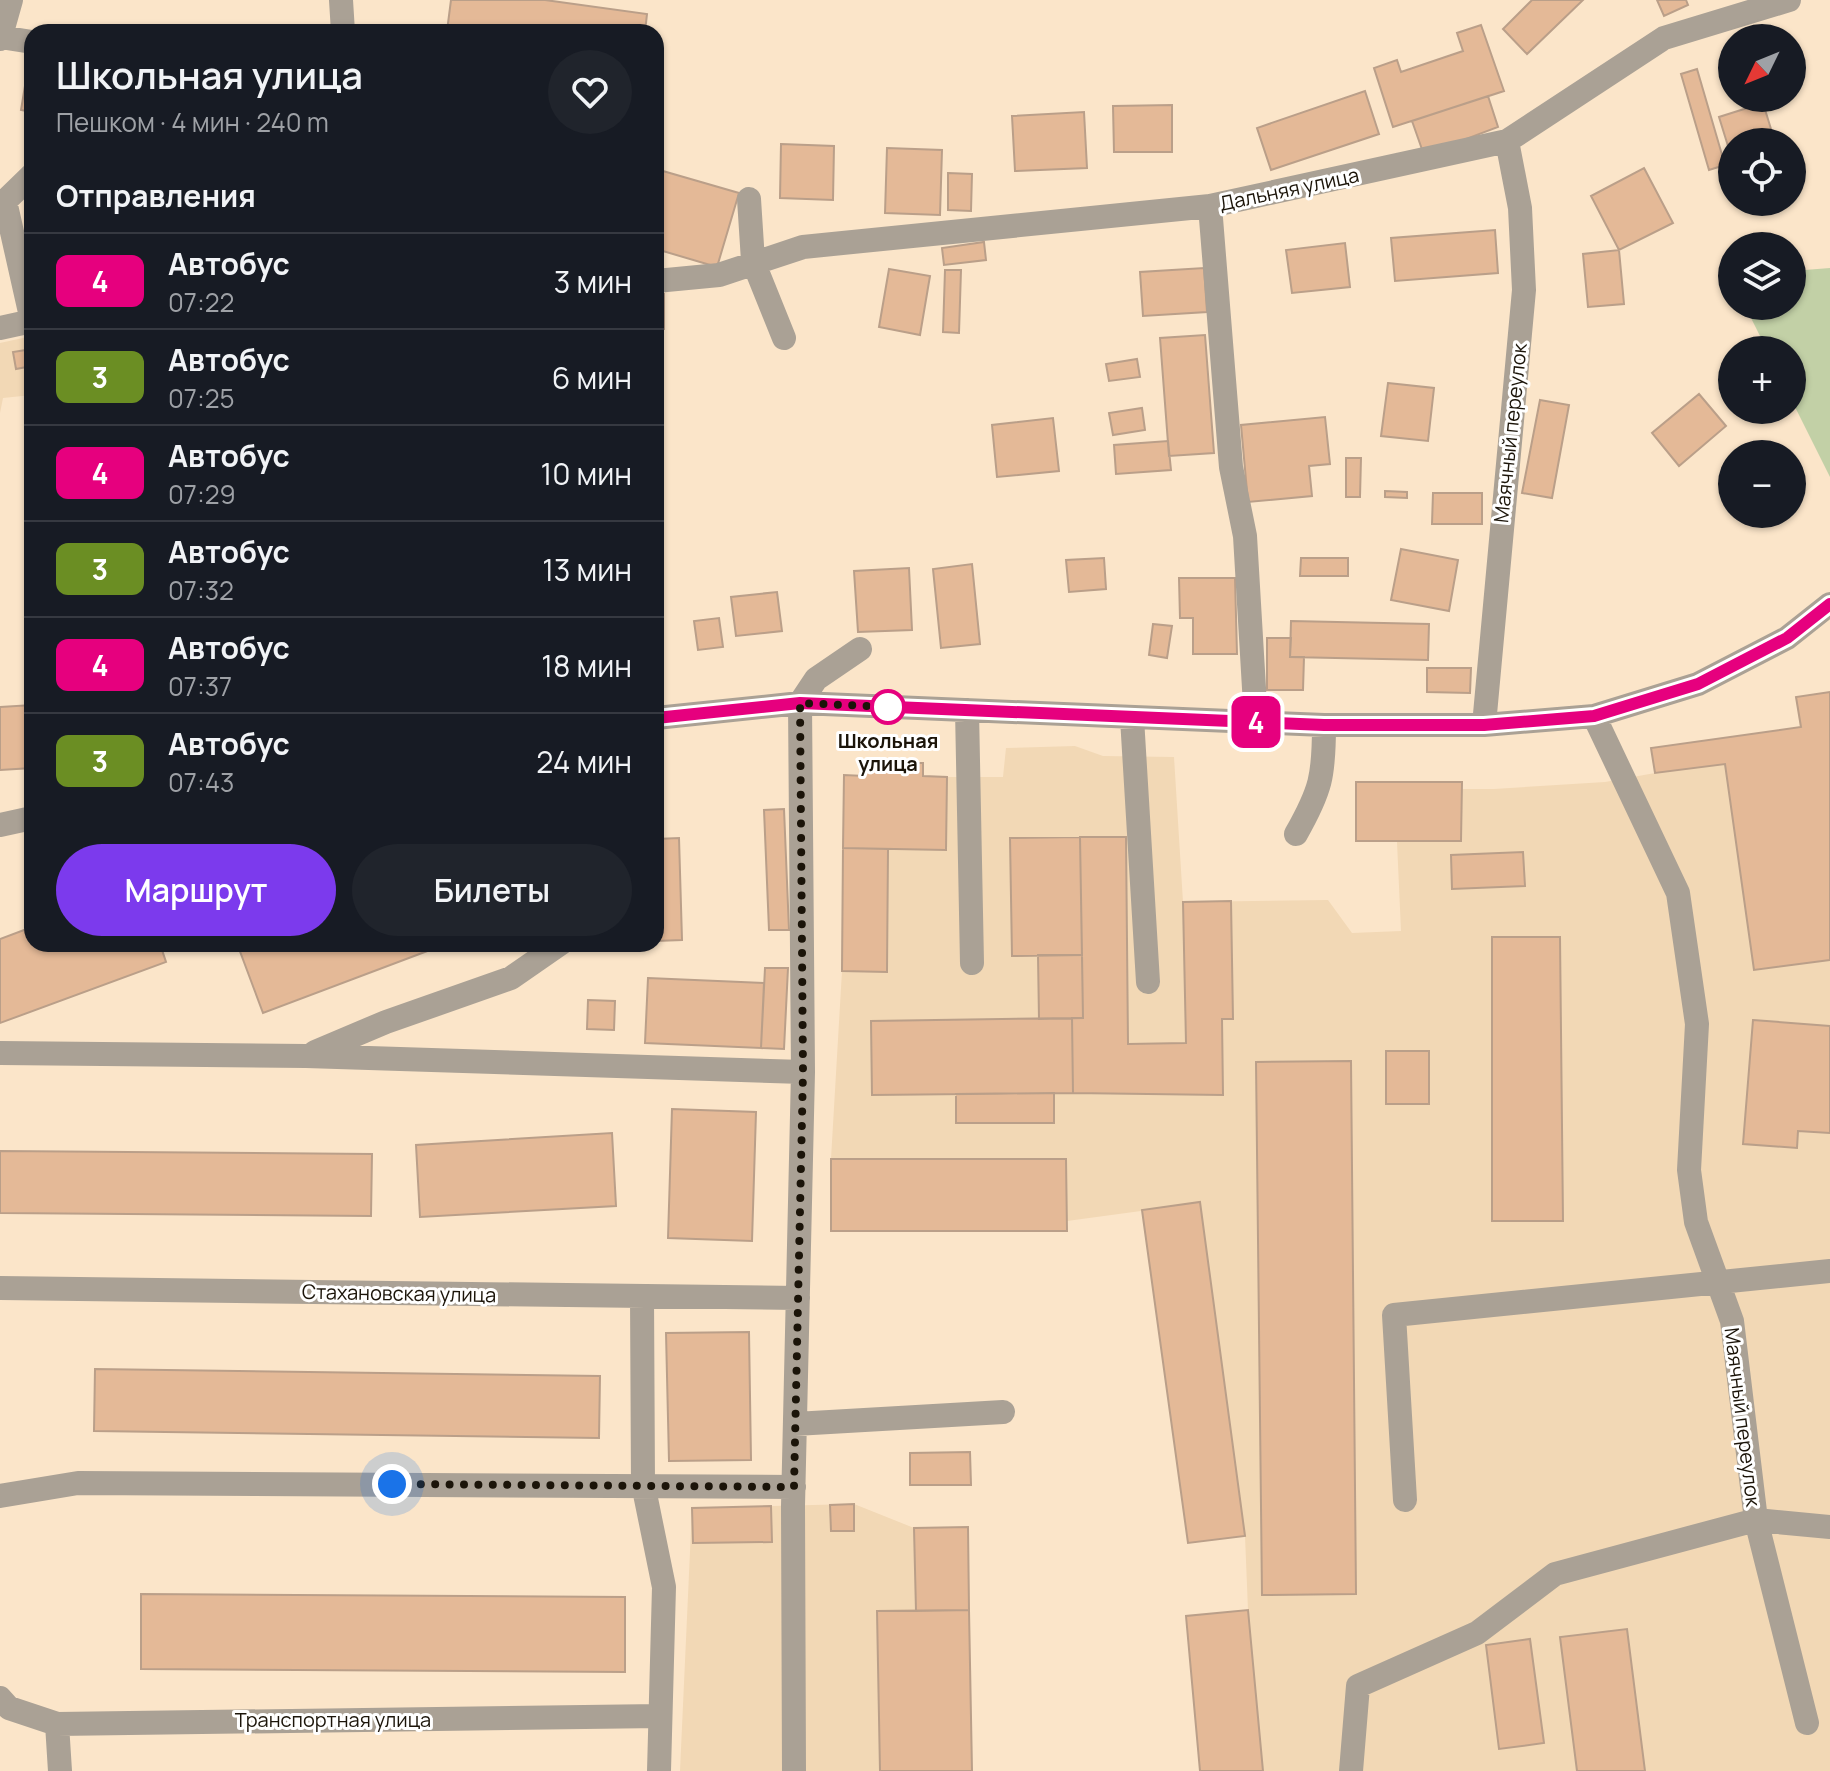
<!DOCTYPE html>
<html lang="ru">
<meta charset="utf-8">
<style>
:root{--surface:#171b24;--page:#20242c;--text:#f1f3f6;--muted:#9ea1a6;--line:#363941;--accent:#7c3aed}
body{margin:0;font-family:Manrope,sans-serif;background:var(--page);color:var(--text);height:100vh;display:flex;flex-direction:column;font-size:30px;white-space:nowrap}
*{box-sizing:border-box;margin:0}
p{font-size:26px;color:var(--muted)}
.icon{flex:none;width:44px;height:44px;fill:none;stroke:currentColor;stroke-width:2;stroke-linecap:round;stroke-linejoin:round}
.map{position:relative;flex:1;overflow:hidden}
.details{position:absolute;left:24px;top:24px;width:640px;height:928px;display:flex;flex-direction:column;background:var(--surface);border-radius:24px;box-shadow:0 2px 6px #0004}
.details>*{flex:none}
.badge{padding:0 16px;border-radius:12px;font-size:28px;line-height:52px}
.needle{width:52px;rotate:227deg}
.buttons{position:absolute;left:1718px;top:24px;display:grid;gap:16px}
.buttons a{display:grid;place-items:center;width:88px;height:88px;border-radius:50%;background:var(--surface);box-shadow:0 2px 6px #0004;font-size:40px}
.you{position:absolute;width:40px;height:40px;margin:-20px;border:6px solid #fff;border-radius:50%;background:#1a73e8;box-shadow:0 0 0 12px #1a73e833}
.map>.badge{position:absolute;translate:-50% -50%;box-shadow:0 0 0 4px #fff}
h2{padding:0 32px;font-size:30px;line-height:72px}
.round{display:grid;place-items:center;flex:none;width:84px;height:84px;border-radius:42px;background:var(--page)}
.head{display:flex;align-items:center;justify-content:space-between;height:136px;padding:0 32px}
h1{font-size:38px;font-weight:600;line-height:60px}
.action{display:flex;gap:16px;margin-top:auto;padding:16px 32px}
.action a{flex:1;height:92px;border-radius:48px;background:var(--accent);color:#fff;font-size:32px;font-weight:600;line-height:92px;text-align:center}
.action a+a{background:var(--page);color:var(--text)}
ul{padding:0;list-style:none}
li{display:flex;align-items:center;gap:24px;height:96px;padding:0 32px;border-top:2px solid var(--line)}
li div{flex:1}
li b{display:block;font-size:30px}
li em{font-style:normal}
li .badge{min-width:88px;font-weight:700;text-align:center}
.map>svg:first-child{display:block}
.built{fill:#f2d8b5}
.green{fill:#c2d0a6}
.building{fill:#e4b997;stroke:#ba9f89;stroke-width:2}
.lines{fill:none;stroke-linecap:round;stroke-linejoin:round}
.minor{stroke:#aaa195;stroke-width:24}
.line-casing{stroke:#fff;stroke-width:18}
.line{stroke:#e6007e;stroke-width:12}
.walk{stroke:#1b1409;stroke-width:8;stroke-dasharray:0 14.4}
.stop-dot{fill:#fff;stroke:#e6007e;stroke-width:4}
.labels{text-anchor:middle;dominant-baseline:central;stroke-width:6;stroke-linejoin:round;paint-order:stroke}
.street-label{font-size:20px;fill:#1b1409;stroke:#fff}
.stop-label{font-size:20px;font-weight:bold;fill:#1b1409;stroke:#fff}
</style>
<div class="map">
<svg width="1830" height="1771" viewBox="0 0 1830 1771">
<rect width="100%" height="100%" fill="#fbe5c9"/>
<path class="built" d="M32 336V395L3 398 0 413V343Z
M1830 692V1771H1200L1186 1616 1248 1610 1245 1536 1200 1203 1067 1221 1066 1159H831L842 971 843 848 945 850 947 777H1003L1006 748 1075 746 1103 756 1174 757 1183 902 1328 900 1352 933 1401 931 1397 842 1356 841V782H1462V789H1494L1605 782 1655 773 1651 748 1800 727 1796 697Z
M854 1504 914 1528 916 1611 880 1771H680L692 1508Z"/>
<path class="green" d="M1830 268V477L1792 401V350H1767L1745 306H1792V271Z"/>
<path class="building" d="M451 0H545L647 14 645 32H455L447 31Z
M1532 0H1583L1527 54 1503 29Z
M1657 0H1686L1688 5 1664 16Z
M1481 25 1504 91 1393 127 1374 68 1397 60 1401 72 1463 51 1457 33Z
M28 68 32 69V112L21 110Z
M1697 69 1725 165 1709 170 1681 74Z
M1365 91 1379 134 1271 170 1257 128Z
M1488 96 1498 127 1424 155 1412 121Z
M1763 103 1775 142H1732V159L1719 117Z
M1172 105V152H1114L1113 106Z
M1084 112 1087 168 1015 171 1012 116Z
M781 144 834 146 833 200 780 198Z
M887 148 942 150 940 215 885 213Z
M1644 168 1673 223 1619 250 1591 196Z
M656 169 739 193 717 267 656 249Z
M948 173 972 174 971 211 948 210Z
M1495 230 1498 273 1395 281 1391 238Z
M984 242 986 260 944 265 942 248Z
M1345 243 1350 287 1292 293 1286 250Z
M1619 250 1624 304 1588 307 1583 254Z
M1204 268 1207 312 1143 316 1140 272Z
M889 269 930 276 920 335 879 327Z
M945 270H961L959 333 943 332Z
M656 294H664V329H656Z
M1205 335 1214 453 1169 456 1160 338Z
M32 349V366L16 369 13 352Z
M1137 359 1140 377 1109 381 1106 364Z
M1388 383 1434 388 1428 441 1381 436Z
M1699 394 1726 426 1679 466 1652 433Z
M1540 400 1569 405 1552 498 1522 493Z
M1142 408 1145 430 1113 435 1109 413Z
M1325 417 1330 464 1309 466 1312 496 1248 502 1241 425Z
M1053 418 1059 471 997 477 992 425Z
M1168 441 1171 470 1116 474 1114 445Z
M1346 458H1361L1360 497H1346Z
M1792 460 1804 487 1792 492Z
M1385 491 1407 492V498L1385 497Z
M1433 493H1482V524H1432Z
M1401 549 1458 560 1449 611 1391 600Z
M1104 558 1106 589 1069 592 1066 560Z
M1301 558H1348V576H1300Z
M972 564 980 644 941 648 933 569Z
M909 568 912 630 858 632 854 571Z
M1179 578H1235L1237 654H1193V618H1180Z
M777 592 782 631 736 636 731 597Z
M719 618 723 647 698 650 694 621Z
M1291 621 1429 624 1428 660 1290 657Z
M1153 624 1172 626 1167 658 1149 655Z
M1267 638H1291L1290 657H1304L1303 690H1267Z
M1427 668H1471L1470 693 1427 692Z
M1830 692V960L1754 970 1725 764 1655 773 1651 748 1801 727 1796 697Z
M32 705V768L0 770V707Z
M864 763H923V776L947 777 946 850 843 848 844 775 865 776Z
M1356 782H1462L1461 841H1356Z
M784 809 789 930H769L764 810Z
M1080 837 1082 955 1012 956 1010 838Z
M1080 837H1126L1128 1044 1186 1043 1183 902 1231 901 1233 1019H1222L1223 1095 1073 1093 1072 1018H1083Z
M679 838 682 940 656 941V839Z
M843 848 888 849 887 972 842 971Z
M1523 852 1525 886 1452 889 1451 855Z
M32 927V944H160L166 962 0 1023V939Z
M1492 937H1560L1563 1221H1492Z
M243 944H446L263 1013 238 946Z
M1038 955H1082L1083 1018 1039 1019Z
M765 968H788L784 1049 761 1048Z
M648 978 764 983 761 1048 645 1043Z
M588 1000 615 1001 614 1030 587 1029Z
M1072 1018 1073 1093 872 1095 871 1021Z
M1753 1020 1830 1026V1133L1798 1131 1797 1148 1743 1144Z
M1386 1051H1429V1104H1386Z
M1351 1061 1356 1594 1262 1595 1256 1062Z
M1054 1093V1123H956V1094Z
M672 1109 756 1112 752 1241 668 1238Z
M612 1133 616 1206 420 1217 416 1145Z
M0 1151 372 1154 371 1216 0 1213Z
M831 1159H1066L1067 1231H831Z
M1200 1202 1245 1536 1188 1543 1142 1210Z
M749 1332 751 1460 669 1461 666 1333Z
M95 1369 600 1376 599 1438 94 1431Z
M970 1452 971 1485H910V1453Z
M854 1504V1531H831L830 1505Z
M771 1506 772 1542 693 1543 692 1508Z
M968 1527 969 1610 916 1611 914 1528Z
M141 1594 625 1597V1672L141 1669Z
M969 1610 972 1771H880L877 1611Z
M1248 1610 1263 1771H1200L1186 1616Z
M1627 1629 1645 1771H1577L1560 1637Z
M1530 1639 1544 1743 1499 1749 1486 1645Z"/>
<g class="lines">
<path class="minor" d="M341 0 343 32
M1 37 32 42
M0 39 11 0
M749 199 753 261 784 338
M1210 206 1231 467 1245 536 1256 722
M656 281 719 275 803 247 1210 206 1507 141 1664 38 1789 0
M32 321 5 201 32 175
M0 328 32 321
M967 710 972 963
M656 718 800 703 1324 725H1484L1594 716 1698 684 1787 638 1830 604
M1132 718 1148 982
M1484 725 1524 290 1520 208 1507 141
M0 825 32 818
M1296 834C1321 790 1324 776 1324 725
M315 1052 386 1022 511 978 560 944
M0 1053 306 1056 803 1072
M0 1288 798 1298
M642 1296 643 1484 664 1587 659 1771
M795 1424 1003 1412
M0 1496 78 1483 794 1487
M1405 1500 1394 1315 1830 1271
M0 1698 9 1708 57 1724 660 1716
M1807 1723 1756 1520 1830 1527
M57 1724 60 1771
M794 1771 793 1506 803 1072 800 703 816 679 860 649
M1351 1771 1358 1686 1477 1633 1555 1574 1756 1520 1732 1321 1696 1222 1689 1170 1697 1024 1678 893 1594 716"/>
</g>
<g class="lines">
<defs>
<path id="line" d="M656 718 800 703 1324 725H1484L1594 716 1698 684 1787 638 1830 604"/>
</defs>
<use href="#line" class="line-casing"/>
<use href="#line" class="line"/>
<path class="walk" d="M392 1484 794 1487 803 1072 800 703 888 707"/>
</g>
<circle class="stop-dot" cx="888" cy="707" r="16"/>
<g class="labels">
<g class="street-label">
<text transform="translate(1289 189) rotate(-12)">Дальняя улица</text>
<text transform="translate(1510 433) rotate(-84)">Маячный переулок</text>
<text transform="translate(399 1293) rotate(1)">Стахановская улица</text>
<text transform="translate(1743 1417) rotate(83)">Маячный переулок</text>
<text x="333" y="1719">Транспортная улица</text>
</g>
<g class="stop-label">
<text x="888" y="740">Школьная<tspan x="888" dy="23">улица</tspan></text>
</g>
</g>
</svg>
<div class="buttons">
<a><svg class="needle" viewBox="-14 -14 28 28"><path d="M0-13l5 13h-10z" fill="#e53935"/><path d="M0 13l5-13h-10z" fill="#9ea1a6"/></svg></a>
<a><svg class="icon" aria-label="locate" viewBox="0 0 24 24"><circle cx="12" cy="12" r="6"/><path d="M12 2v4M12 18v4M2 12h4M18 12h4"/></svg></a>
<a><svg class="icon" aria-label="layers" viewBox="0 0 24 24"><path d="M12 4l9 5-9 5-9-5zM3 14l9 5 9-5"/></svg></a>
<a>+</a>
<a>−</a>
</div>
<div class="you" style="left:392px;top:1484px"></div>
<b class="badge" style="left:1256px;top:722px;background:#e6007e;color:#fff">4</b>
<section class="details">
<div class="head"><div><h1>Школьная улица</h1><p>Пешком · 4 мин · 240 m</p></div><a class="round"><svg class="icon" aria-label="heart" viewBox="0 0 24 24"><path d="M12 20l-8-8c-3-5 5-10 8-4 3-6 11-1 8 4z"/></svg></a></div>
<h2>Отправления</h2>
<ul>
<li><span class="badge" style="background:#e6007e;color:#fff">4</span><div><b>Автобус</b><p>07:22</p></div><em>3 мин</em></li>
<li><span class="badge" style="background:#6b8e23;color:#fff">3</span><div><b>Автобус</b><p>07:25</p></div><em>6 мин</em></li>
<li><span class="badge" style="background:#e6007e;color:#fff">4</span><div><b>Автобус</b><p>07:29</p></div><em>10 мин</em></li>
<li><span class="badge" style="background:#6b8e23;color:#fff">3</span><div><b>Автобус</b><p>07:32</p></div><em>13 мин</em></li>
<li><span class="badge" style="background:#e6007e;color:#fff">4</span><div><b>Автобус</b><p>07:37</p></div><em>18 мин</em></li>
<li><span class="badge" style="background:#6b8e23;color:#fff">3</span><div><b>Автобус</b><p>07:43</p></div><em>24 мин</em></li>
</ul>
<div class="action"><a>Маршрут</a><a>Билеты</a></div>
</section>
</div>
